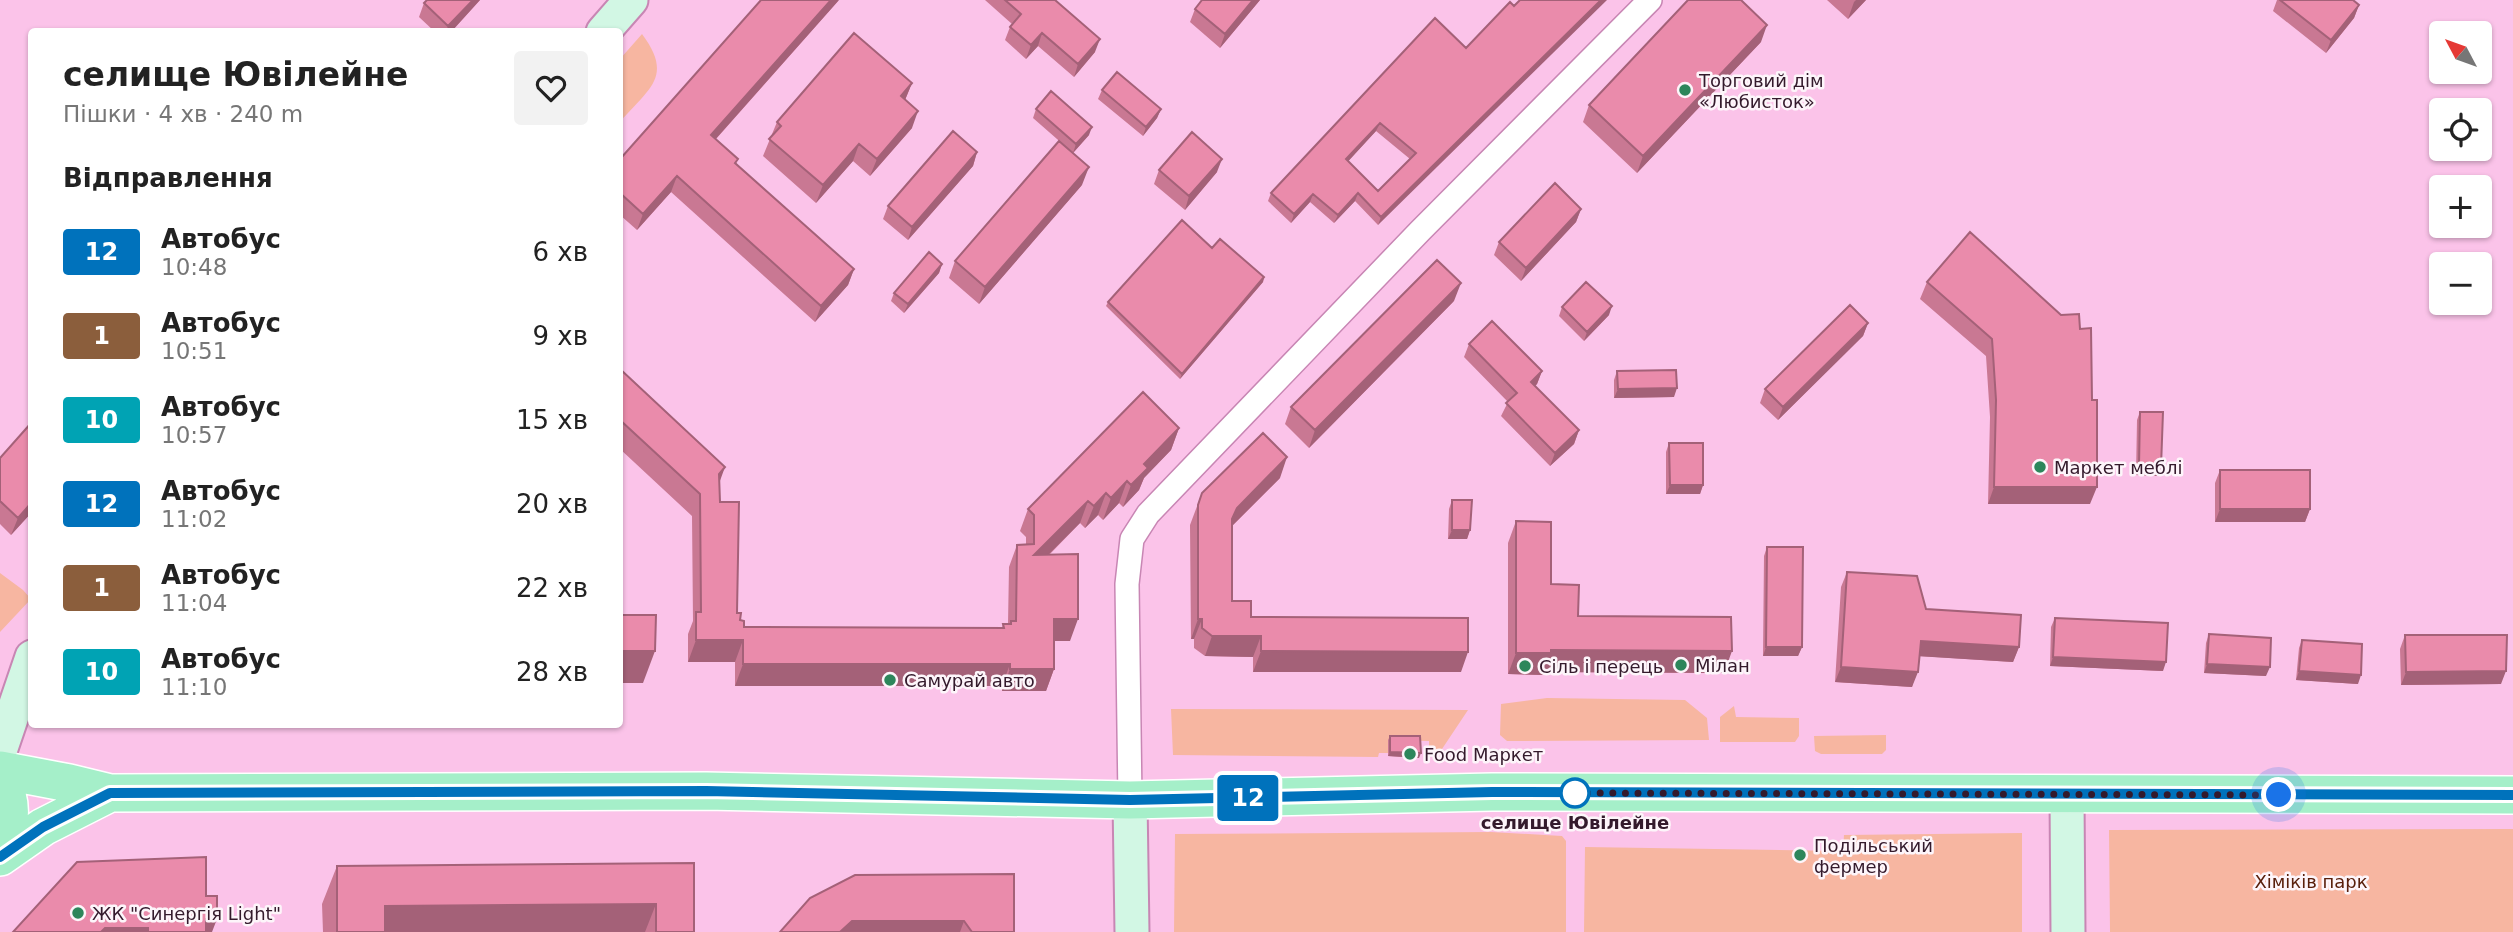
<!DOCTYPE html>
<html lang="uk">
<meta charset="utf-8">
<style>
:root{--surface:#fff;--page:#f2f2f2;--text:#222;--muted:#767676}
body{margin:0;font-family:"DejaVu Sans",sans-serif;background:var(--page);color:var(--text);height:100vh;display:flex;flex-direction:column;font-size:26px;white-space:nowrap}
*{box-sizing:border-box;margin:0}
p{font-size:23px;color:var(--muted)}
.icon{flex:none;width:38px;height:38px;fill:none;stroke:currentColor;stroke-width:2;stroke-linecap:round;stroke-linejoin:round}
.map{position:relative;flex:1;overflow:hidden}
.panel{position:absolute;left:28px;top:28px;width:595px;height:700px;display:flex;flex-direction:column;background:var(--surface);border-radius:7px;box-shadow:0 2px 5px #0004}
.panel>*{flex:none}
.badge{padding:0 14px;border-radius:5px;font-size:24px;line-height:46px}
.needle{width:46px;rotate:311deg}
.fabs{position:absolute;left:2429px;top:21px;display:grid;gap:14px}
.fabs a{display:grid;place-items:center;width:63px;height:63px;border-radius:7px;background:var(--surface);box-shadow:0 2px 5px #0004;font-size:35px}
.you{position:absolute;width:35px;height:35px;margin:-18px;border:5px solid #fff;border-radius:50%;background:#1a73e8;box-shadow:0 0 0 10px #1a73e833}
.map>.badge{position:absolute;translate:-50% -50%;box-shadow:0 0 0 4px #fff}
h2{padding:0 35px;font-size:26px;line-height:63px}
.round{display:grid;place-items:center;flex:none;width:74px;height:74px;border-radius:7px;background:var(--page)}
.summary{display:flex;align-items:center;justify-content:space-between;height:119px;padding:0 35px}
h1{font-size:33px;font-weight:600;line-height:52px}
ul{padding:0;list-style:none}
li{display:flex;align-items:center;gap:21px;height:84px;padding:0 35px}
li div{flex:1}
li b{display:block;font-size:26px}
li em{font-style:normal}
li .badge{min-width:77px;font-weight:700;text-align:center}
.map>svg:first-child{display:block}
.green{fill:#f7b6a1}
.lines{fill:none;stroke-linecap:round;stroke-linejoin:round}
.street-casing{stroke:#c886b4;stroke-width:26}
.secondary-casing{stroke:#c886b4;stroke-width:37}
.primary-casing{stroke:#fff;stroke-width:40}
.street{stroke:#fff;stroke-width:23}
.secondary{stroke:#d2f7e4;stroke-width:33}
.primary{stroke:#a5efc9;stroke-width:37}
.wall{fill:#c97893;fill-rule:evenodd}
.shaded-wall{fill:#a46178}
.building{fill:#ea8bab;stroke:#a46178;stroke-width:2;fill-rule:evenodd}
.line-casing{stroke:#fff;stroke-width:16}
.line{stroke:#0072bc;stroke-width:10}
.walk{stroke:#341a2c;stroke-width:7;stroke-dasharray:0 12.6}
.poi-dot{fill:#2d865b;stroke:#fdf5fa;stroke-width:2.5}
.stop-dot{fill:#fff;stroke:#0072bc;stroke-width:3.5}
.labels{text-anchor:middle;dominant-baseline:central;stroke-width:5;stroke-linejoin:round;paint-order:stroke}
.poi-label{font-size:18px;fill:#341a2c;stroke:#fdf5fa;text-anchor:start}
.stop-label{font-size:18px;font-weight:bold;fill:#341a2c;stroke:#fdf5fa}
.park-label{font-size:18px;fill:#5a200c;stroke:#fdf5fa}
</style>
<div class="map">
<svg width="2513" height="932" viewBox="0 0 2513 932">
<rect width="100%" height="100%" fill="#fbc3e9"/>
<path class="green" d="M642 34C674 77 649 88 620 122V59Z
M0 573 23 590 31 599 0 632Z
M1547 698 1685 700 1707 718 1709 740 1507 741 1500 735 1501 704Z
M1734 706 1736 717 1799 718V736L1795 742H1720V717Z
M1171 709 1468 710 1440 752 1429 754V741L1389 740 1388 753H1379L1378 757 1173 755Z
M1886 735V750L1882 754H1821L1815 751 1814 736Z
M2513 829V932H2110L2109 830Z
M1491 832 1562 836 1566 841V932H1174L1175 834Z
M2022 833V932H1584L1585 847 1843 851 1844 835Z"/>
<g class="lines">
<defs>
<path id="street" d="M1130 800 1127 584 1132 539 1148 514 1420 231 1650 0"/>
<path id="secondary" d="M603 32 631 0
M0 751 32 657
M2067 796 2068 932
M1130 800 1132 932"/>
<path id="primary" d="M0 770 69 783 110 793 706 791 1130 800 1492 792 2513 795
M0 778C14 804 11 822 0 848
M0 857 43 827 110 793"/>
</defs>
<use href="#street" class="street-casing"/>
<use href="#secondary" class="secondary-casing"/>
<use href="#primary" class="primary-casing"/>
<use href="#street" class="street"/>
<use href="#secondary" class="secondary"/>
<use href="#primary" class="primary"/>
</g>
<path class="wall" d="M427 0H480L451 32H435L419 17 424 3Z
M839 0 716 139 738 159 736 164 854 269 848 285 815 322 671 192 637 230 620 215V157L621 158Z
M985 0H1055L1095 52 1074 77 1038 46 1026 59 1005 40 1010 27 1012 24Z
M1202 0H1260L1220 48 1190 22 1195 9Z
M1827 0H1866L1848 19Z
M2277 0H2353L2359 5 2354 18 2326 53 2273 11Z
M1514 6 1378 225 1355 201 1334 223 1310 202 1291 223 1268 201 1271 193 1466 48ZM1376 131 1410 159 1378 191 1348 161Z
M1761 42 1637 173 1583 122 1589 105Z
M912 83 905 100 912 128 870 176 853 161 816 203 763 156 777 122Z
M1102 90 1161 109 1157 118 1143 136 1098 99Z
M1036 109 1089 135 1073 153 1033 118Z
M977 152 973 166 908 240 883 219 888 206Z
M1159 170 1217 172 1185 210 1154 184Z
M1082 185 979 304 949 278 955 261Z
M1581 209 1576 222 1521 281 1494 255 1499 242Z
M1212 248 1264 277 1263 282 1180 379 1106 306 1108 302Z
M942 264 939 273 904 313 891 301 894 293Z
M1927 282 2061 315 2080 329 2090 504H1988L1990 417 1986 356 1920 299Z
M1454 301 1309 448 1285 424 1291 407Z
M1562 307 1609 315 1584 341 1559 316Z
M1868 323 1863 336 1778 420 1760 403 1765 389Z
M1469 344 1542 371 1537 384 1535 386 1579 430 1574 444 1550 466 1501 416 1508 402 1464 357Z
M620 369 719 484 720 502 737 613 744 627 1002 628 1003 624H1008L1009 567 1017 545 1026 544V537L1020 531 1028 509 1179 428 1171 450 1144 478 1139 490 1123 507 1119 503 1103 520 1098 515 1085 528 1080 523 1049 555 1070 641H1054V669L1046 691H1002V686H735V662H688V634L693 621 692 516 620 449Z
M1617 371 1674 397 1614 398V380Z
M2140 412 2158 476 2136 475 2137 420Z
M1669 443 1703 485 1700 494H1666V452Z
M0 458 32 512 11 535 0 524Z
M2220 470 2310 509 2305 522H2215V483Z
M1280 478 1232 526V601L1251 617 1461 672H1253V657L1205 656 1194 648V639H1191L1190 525 1202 493Z
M1452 500 1470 530 1467 539H1448L1449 509Z
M1516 521 1551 584 1578 616 1724 673 1544 672 1543 675 1508 674V543Z
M1767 547 1802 647 1798 656H1763L1764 556Z
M1847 572 1926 609 2019 647 2013 662 1919 656 1912 687 1835 682 1841 587Z
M2055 618 2163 671 2050 666 2051 627Z
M2209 634 2266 676 2204 673 2206 643Z
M2405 635 2501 684 2401 685 2400 649Z
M2302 640 2358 684 2296 680 2299 648Z
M1390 736 1419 758 1388 756V740Z
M694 863V932H323L322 904 337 866Z
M855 875 1014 932H780Z"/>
<path class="shaded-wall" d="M473 0H480L451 32H446L448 26Z
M831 0H839L705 151 711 135Z
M1253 0H1260L1220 48 1225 34Z
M1601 0H1607L1378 225 1381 217Z
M1856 0H1866L1848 19 1854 2Z
M2359 5 2354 18 2326 53 2331 40Z
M1767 25 1761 42 1637 173 1643 156Z
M1042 33 1038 46 1026 59 1031 45Z
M1100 39 1095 52 1074 77 1078 64Z
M912 83 905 100 901 96Z
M1161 109 1157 118 1143 136 1146 127Z
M918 111 912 128 870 176 877 159Z
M1380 123 1376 131 1343 167 1346 159Z
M1092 127 1089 135 1073 153 1076 144Z
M859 144 853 161 816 203 823 185Z
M977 152 973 166 908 240 912 227Z
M1222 159 1217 172 1185 210 1189 196Z
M1089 167 1082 185 979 304 985 287Z
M677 176 671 192 637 230 643 214Z
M1358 193 1355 201 1334 223 1338 215Z
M1313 194 1310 202 1291 223 1294 214Z
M1581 209 1576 222 1521 281 1526 268Z
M942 264 939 273 904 313 908 304Z
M854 269 848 285 815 322 821 306Z
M1264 277 1263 282 1180 379 1182 374Z
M1461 283 1454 301 1309 448 1315 430Z
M1612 306 1609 315 1584 341 1587 332Z
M1868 323 1863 336 1778 420 1783 407Z
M1542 371 1537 384 1526 395 1531 382Z
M1677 388 1674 397 1614 398 1618 389Z
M1179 428 1171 450 1144 478 1139 490 1123 507 1131 485 1144 464Z
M1579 430 1574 444 1550 466 1555 453Z
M1287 457 1280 478 1229 529 1224 540 1237 508Z
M2139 466 2161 467 2158 476 2136 475Z
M725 467 717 489 719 474Z
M1127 481 1119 503 1103 520 1111 498Z
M1670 485H1703L1700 494H1666Z
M1994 487H2097L2090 504H1988Z
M1106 493 1098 515 1085 528 1094 506Z
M1088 501 1080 523 1026 577 1034 555Z
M32 502V512L11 535 18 518Z
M2220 509H2310L2305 522H2215Z
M1452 530H1470L1467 539H1448Z
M1054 619H1078L1070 641H1046Z
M1198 619H1202L1194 639H1191Z
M1212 636H1261L1253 657 1205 656Z
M696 640H743L735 662H688Z
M1921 641 2019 647 2013 662 1916 656Z
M1766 647H1802L1798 656H1763Z
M1551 650 1732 651 1724 673 1544 672 1543 675 1508 674 1516 653Z
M620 651H655L643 683H620Z
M1261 651 1468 652 1461 672H1253Z
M2053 657 2166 662 2163 671 2050 666Z
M743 664H1010L1002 686H735Z
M2207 664 2270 667 2266 676 2204 673Z
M1841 667 1918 672 1912 687 1835 682Z
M1010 669H1054L1046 691H1002Z
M2299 671 2361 675 2358 684 2296 680Z
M2506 671 2501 684 2401 685 2406 672Z
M1390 752 1421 753 1419 758 1388 756Z
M656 904 645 932H376L385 906Z
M206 919H217L212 932H201Z
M852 921H964L960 932H840Z
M105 928H148L147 932H101Z"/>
<path class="building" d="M427 0H473L448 26 424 3Z
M761 0H831L711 135 738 159 735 163 854 269 821 306 677 176 643 214 620 193V157L621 158Z
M1005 0H1055L1100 39 1078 64 1042 33 1031 45 1010 27 1021 14Z
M1202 0H1253L1225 34 1195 9Z
M1520 0H1601L1381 217 1358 193 1338 215 1313 194 1294 214 1271 193 1435 18 1466 48 1510 2 1514 6ZM1380 123 1416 153 1378 191 1346 159Z
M1688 0H1741L1767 25 1643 156 1589 105Z
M2280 0H2353L2359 5 2331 40Z
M854 33 912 83 901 96 918 111 877 159 859 144 823 185 769 139 781 126 777 122Z
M1117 72 1161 109 1146 127 1102 90Z
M1051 91 1092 127 1076 144 1036 109Z
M953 131 977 152 912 227 888 206Z
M1192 132 1222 159 1189 196 1159 170Z
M1059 141 1089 167 985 287 955 261Z
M1555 183 1581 209 1526 268 1499 242Z
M1182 220 1212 248 1220 239 1264 277 1182 374 1108 302Z
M1970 232 2061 315 2079 314 2080 329 2091 328 2092 400H2097V487H1994L1996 400 1992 339 1927 282Z
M929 252 942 264 908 304 894 293Z
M1437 260 1461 283 1315 430 1291 407Z
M1586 282 1612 306 1587 332 1562 307Z
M1850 305 1868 323 1783 407 1765 389Z
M1492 321 1542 371 1531 382 1579 430 1555 453 1506 403 1517 393 1469 344Z
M620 369 725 467 719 474 720 502H739L737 613H741L740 620 744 621V627L1004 628 1003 624H1011V621H1016L1017 545 1034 544V515L1028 509 1143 392 1179 428 1144 464 1148 468 1131 485 1127 481 1111 498 1106 493 1094 506 1088 501 1034 555 1078 554V619H1054V669H1010V664H743V640H696V612H701L700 494 620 420Z
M1676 370 1677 388 1618 389 1617 371Z
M2140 412H2163L2161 467 2139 466Z
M32 422V502L18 518 0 501V458Z
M1263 433 1287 457 1237 508 1232 519V601H1251V617L1468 618V652L1261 651V636H1212L1202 628V619H1198V505L1202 493Z
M1669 443H1703V485H1670Z
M2220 470H2310V509H2220Z
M1452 500H1472L1470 530H1452Z
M1516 521 1551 522V584L1579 585 1578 616 1731 617 1732 651 1551 650V653H1516Z
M1767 547H1803L1802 647H1766Z
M1847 572 1917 576 1926 609 2021 615 2019 647 1921 641 1918 672 1841 667Z
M620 615H656L655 651H620Z
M2055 618 2168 623 2166 662 2053 657Z
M2209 634 2271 638 2270 667 2207 664Z
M2405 635H2507L2506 671 2406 672Z
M2302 640 2362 644 2361 675 2299 671Z
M1390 736H1420L1421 753 1390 752Z
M206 857V896H217V919H206V932H148V928H105L101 932H13L77 862Z
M694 863V932H656V904L385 906V932H337V866Z
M1014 874V932H972L964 921H852L840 932H780L810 898 855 875Z"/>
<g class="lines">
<defs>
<path id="line" d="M0 857 43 827 110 793 706 791 1130 800 1492 792 2513 795"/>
</defs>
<use href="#line" class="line-casing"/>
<use href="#line" class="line"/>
<path class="walk" d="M1575 793 2279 795"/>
</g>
<g class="poi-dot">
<circle cx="1685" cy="90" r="7"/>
<circle cx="2040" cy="467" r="7"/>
<circle cx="1681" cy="665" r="7"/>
<circle cx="1525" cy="666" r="7"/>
<circle cx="890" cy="680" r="7"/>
<circle cx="1410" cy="754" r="7"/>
<circle cx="1800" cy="855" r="7"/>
<circle cx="78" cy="913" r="7"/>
</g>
<circle class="stop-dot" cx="1575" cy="793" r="14"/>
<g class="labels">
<g class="poi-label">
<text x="1699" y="80">Торговий дім<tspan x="1699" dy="21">«Любисток»</tspan></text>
<text x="2054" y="467">Маркет меблі</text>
<text x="1695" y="665">Мілан</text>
<text x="1539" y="666">Сіль і перець</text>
<text x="904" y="680">Самурай авто</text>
<text x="1424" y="754">Food Маркет</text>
<text x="1814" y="845">Подільський<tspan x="1814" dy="21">фермер</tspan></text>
<text x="92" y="913">ЖК "Синергія Light"</text>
</g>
<g class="stop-label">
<text x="1575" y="822">селище Ювілейне</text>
</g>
<g class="park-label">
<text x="2311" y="881">Хіміків парк</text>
</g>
</g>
</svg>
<div class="fabs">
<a><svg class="needle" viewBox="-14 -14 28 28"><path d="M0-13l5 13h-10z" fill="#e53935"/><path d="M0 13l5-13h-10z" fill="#767676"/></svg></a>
<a><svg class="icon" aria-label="locate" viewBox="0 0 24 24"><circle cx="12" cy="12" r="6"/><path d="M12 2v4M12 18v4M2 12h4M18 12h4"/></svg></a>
<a>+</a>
<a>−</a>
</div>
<div class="you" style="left:2279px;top:795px"></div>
<b class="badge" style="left:1248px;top:798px;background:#0072bc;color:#fff">12</b>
<section class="panel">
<div class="summary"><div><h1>селище Ювілейне</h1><p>Пішки · 4 хв · 240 m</p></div><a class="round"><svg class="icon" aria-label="heart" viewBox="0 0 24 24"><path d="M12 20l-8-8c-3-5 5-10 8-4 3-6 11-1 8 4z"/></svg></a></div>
<h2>Відправлення</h2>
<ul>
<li><span class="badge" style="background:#0072bc;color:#fff">12</span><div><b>Автобус</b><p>10:48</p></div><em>6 хв</em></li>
<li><span class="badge" style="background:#8b5e3c;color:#fff">1</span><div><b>Автобус</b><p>10:51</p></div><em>9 хв</em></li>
<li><span class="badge" style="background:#00a3b4;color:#fff">10</span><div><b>Автобус</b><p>10:57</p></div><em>15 хв</em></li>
<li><span class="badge" style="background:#0072bc;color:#fff">12</span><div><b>Автобус</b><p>11:02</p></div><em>20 хв</em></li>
<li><span class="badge" style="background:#8b5e3c;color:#fff">1</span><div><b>Автобус</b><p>11:04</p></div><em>22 хв</em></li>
<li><span class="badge" style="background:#00a3b4;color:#fff">10</span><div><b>Автобус</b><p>11:10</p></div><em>28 хв</em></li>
</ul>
</section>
</div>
